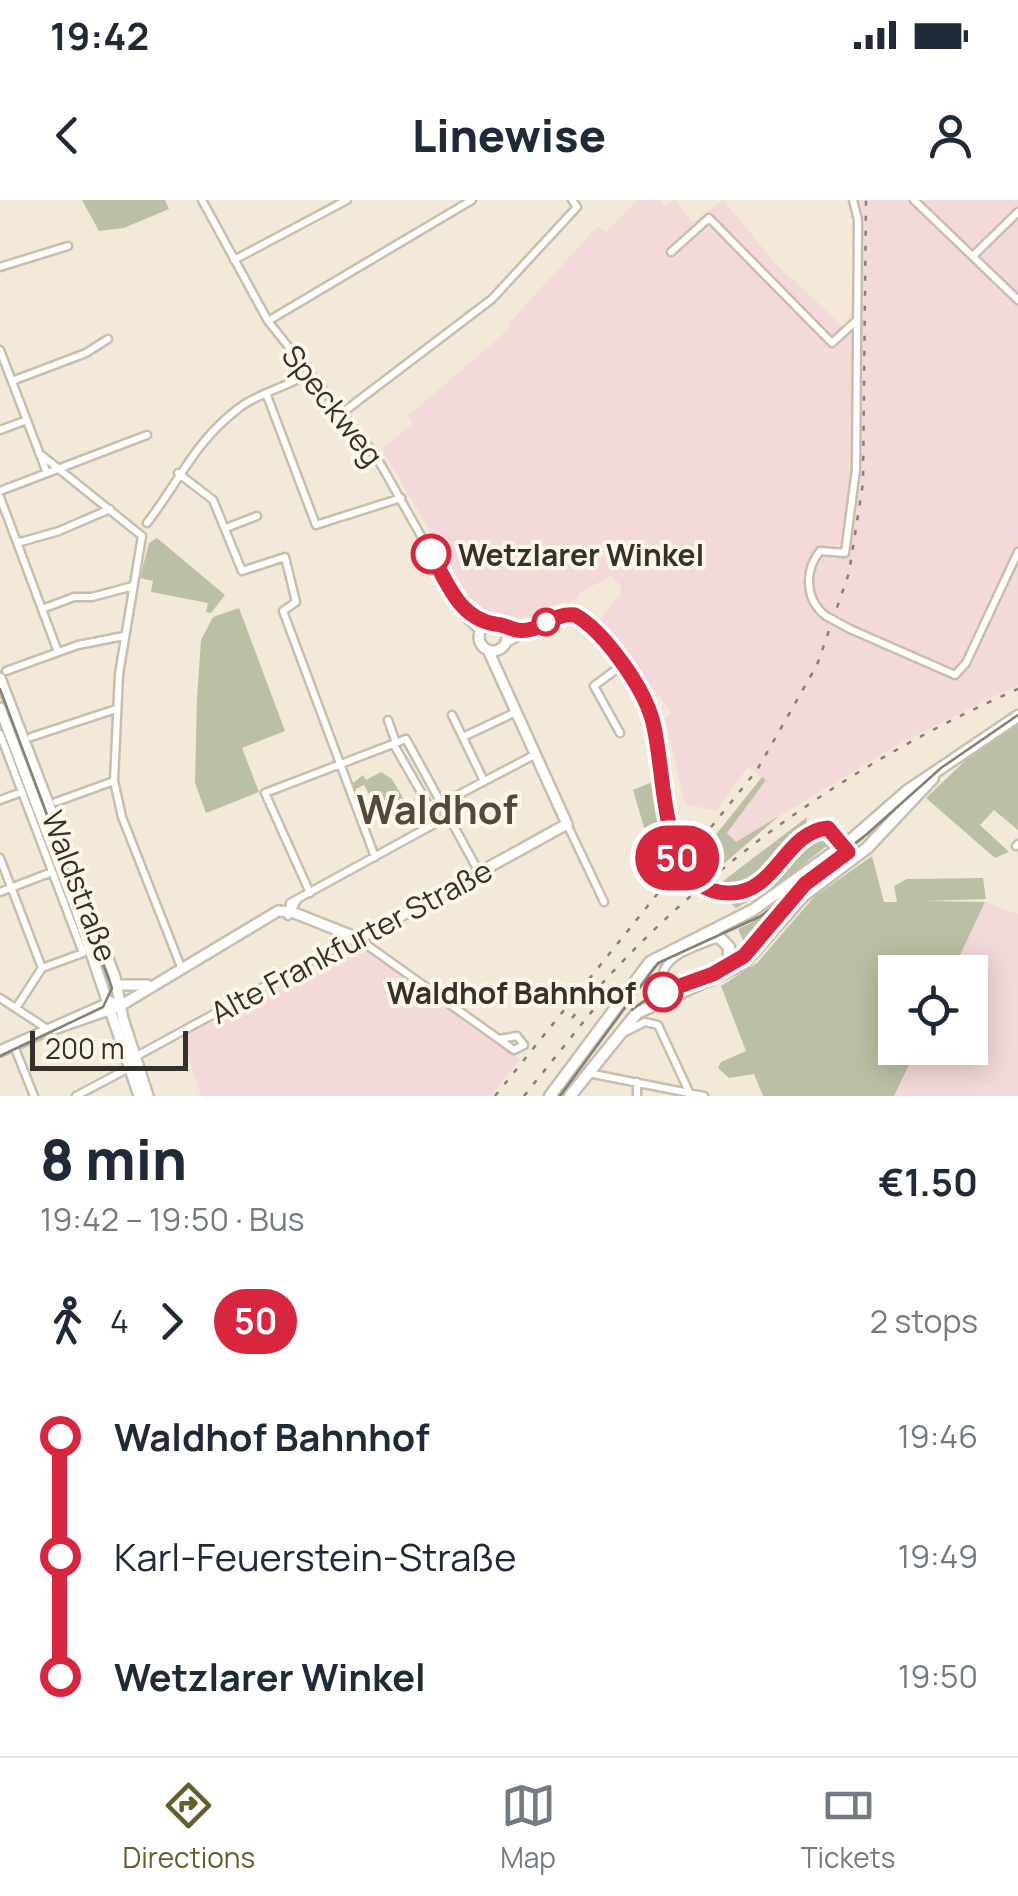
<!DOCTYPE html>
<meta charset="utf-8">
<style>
:root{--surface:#fff;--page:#f6f6f7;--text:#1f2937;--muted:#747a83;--line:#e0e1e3;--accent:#665e2b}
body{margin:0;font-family:Manrope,sans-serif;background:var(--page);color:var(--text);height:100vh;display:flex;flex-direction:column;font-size:38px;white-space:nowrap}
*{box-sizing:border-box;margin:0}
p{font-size:32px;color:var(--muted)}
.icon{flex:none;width:55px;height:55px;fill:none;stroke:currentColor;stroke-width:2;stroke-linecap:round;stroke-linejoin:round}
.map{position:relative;height:896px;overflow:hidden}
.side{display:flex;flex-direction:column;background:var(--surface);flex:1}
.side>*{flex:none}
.badge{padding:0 20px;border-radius:32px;font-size:35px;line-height:65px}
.buttons{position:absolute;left:878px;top:755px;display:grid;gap:20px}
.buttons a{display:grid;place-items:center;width:110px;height:110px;border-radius:0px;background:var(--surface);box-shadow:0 5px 25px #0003;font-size:50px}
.scale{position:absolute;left:30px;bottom:25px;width:158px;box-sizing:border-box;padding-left:10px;border:5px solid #34312a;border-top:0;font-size:28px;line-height:35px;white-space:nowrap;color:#34312a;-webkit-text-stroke:8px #fef7e9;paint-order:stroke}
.map>.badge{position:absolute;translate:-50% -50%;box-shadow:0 0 0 5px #fff}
.legs{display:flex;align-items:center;gap:15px;height:110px;padding:0 40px;font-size:32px}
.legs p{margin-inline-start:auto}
.headline{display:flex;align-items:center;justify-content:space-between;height:170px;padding:0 40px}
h1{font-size:55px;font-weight:800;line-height:75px}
ul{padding:0 40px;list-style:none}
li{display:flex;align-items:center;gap:35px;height:120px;font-size:38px}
li i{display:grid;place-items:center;width:15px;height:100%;margin:0 12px;background:currentColor}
li i::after{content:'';width:25px;height:25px;margin:-12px;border:8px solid;border-radius:50%;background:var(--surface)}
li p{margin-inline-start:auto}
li:first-child i{background:linear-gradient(#0000 50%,currentColor 0)}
li:last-child i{background:linear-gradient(currentColor 50%,#0000 0)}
.status{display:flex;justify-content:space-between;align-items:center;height:70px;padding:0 50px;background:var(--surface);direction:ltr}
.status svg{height:28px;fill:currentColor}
header{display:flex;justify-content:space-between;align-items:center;height:130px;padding:0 40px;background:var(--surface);font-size:45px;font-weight:800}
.tabs{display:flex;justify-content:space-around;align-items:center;height:140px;border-top:2px solid var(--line);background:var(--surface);font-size:28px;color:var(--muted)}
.tabs a{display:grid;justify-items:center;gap:5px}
.tabs .current{color:var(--accent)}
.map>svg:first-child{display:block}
.industrial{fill:#f4d9da}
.green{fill:#bbc0a4}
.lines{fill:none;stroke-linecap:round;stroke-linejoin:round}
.street-casing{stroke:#c7beae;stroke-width:11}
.secondary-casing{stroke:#c7beae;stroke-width:14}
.primary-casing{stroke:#c7beae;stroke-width:15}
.street{stroke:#fff;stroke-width:6}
.secondary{stroke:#fff;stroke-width:9}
.primary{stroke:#fff;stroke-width:10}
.tram{stroke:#857f74;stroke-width:2.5}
.rail{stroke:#857f74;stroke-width:2.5;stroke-dasharray:5 10;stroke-linecap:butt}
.street-bridge-casing{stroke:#c7beae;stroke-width:11;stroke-linecap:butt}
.street-bridge{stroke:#fff;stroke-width:6}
.line-1-casing{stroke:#fff;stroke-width:22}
.line-1{stroke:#d7263d;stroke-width:15}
.stop-1-dot{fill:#fff;stroke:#d7263d;stroke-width:5}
.labels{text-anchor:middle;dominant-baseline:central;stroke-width:8;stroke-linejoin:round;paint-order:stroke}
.street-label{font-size:30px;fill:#34312a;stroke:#fef7e9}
.stop-label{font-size:30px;font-weight:bold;fill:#34312a;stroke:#fef7e9;text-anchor:start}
.district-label{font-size:40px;font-weight:bold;fill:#51493b;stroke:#fef7e9}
</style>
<div class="status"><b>19:42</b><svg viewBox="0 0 49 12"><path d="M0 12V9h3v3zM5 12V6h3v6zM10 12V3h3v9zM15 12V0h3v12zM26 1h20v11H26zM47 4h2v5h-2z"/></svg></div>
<header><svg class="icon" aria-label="back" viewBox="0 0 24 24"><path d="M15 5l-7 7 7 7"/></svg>Linewise<svg class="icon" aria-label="person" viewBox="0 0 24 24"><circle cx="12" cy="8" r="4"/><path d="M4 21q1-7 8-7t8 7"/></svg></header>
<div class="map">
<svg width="1018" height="896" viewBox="0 0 1018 896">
<rect width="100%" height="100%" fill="#f3e9d8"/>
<path class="industrial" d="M638 0H660L665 6 675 0 693 22 723 0 776 64 844 127 853 107 854 22 849 0H1018V485L902 542 735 643 727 633 766 580 748 567 716 611 685 604 665 518 672 513 598 421 620 395 621 386 611 376 581 392 574 402 555 404 515 423 475 408 382 249 413 223 408 216 510 128 508 124 598 26 606 32Z
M985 702 1018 714V896H894L917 848H970V772H952Z
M356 743 520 859 491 896H201L182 838Z"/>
<path class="green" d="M82 0H165L169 9 124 28 99 31Z
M157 338 225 395 211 413 206 412 208 403 151 392 153 381 140 378 149 343Z
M239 408 285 531 242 548 259 592 206 613 195 583 197 499 201 440 213 417Z
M1018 524V630L994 610 980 625 1009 652 995 658 926 598 969 557Z
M381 572 392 579 406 603 415 599 408 606 410 611 423 605 431 619 420 623 414 613 398 622 384 621 364 585 354 590 352 584 363 575 366 580Z
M762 577 766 580 727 633 736 642 779 616 705 680 690 667Z
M655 581 662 626 658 639 648 641 633 590Z
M807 617 806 625C777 647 764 694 718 685Z
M819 637 829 644 783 681 828 650 825 653 750 709 733 712 750 707 778 686 736 708 725 698C779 699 786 643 819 637Z
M835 654 841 661 800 692 745 759 731 765 748 752 738 729 751 723Z
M872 656 884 702H897L894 686 907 679 983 678 986 699 924 701 985 702 952 772H895V848H917L894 896H763L754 874 729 878 718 868 721 862 746 851 721 786 757 763 814 697Z"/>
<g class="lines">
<defs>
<path id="street" d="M202 0 268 121 376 256 469 421 481 432
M914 0 1018 100
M671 52 709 18 832 143 857 120
M975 54 1018 12
M234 60 347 0
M0 67 68 46
M268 121 472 0
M0 150 47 273
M12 181 86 153 108 139
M266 193 316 325 401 298
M342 213 492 99 577 7 572 0
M0 230 27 220
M39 253 142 336 119 474 114 581 122 617 181 767
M178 273 213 300 242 371 285 357 296 402 283 411 375 657
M0 291 147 235
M0 297 58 452
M147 323C179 282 194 242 239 208 259 192 287 188 308 173
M226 328 257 316
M17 343 59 331 110 309
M42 409 74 397H92L133 386
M465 412 487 425
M826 416C805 400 804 371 820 351L845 353 856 269 858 20 853 0
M850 429 955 475 966 463 1018 352
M6 471 78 445 124 436
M452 515 484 581
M388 520 396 543
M620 533 594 486 622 465
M0 534 83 753 42 768 16 808
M31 537 116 509
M463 537 516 512
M394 545 438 622
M0 600 22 592
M56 602 114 581
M441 604 536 554
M567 624 604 702
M1016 646 1018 644
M0 658 42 768
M0 692 52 672
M310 693 265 593 406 539 479 672
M298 699 288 716 290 703 447 617
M363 736 367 745 514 850 524 845 517 836 499 839
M717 738C697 747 663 754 662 779L673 785 724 765
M0 798 49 830
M625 832 645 822 658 825 691 896
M14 846 34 896
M135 857 355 737
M588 873 704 896
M76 896 129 868
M637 896V882"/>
<path id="secondary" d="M479 437a14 14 0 1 1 28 0a14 14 0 1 1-28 0Z
M507 441C524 433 551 412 570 414 587 416 599 437 609 449 625 470 642 488 650 513 668 564 655 707 738 693 775 687 783 645 813 630L835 633 851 660
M0 478 115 777 123 819 148 896
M0 508 78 714 139 896
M818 629 841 652
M118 785H147
M54 829 120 806 278 711 292 712 355 737 366 735 567 624 488 450
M0 851 111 802"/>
<path id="primary" d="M704 736 720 738 729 747V763L719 775
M550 896 650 762 753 710 852 639 907 591 1018 516
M570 896 637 813 743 764 803 696 867 648 933 578"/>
</defs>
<use href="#street" class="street-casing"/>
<use href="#secondary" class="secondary-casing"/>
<use href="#primary" class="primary-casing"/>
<use href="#street" class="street"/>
<use href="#secondary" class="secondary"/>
<use href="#primary" class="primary"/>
<path class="tram" d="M0 489 112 788 103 807 0 856
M632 810C653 791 683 786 709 775 745 760 766 734 789 703
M560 896 658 763 761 716 867 634 941 568 1018 515"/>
<path class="rail" d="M572 818C692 674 847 564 1018 489
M495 896 757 570 817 465 849 373 863 283 866 0
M524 896 593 810"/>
<defs>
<path id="street-bridge" d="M826 416 850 429"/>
</defs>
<use href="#street-bridge" class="street-bridge-casing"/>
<use href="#street-bridge" class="street-bridge"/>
</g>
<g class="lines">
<defs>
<path id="line-1" d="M431 354C448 384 459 418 495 424 509 425 515 434 532 429 548 425 556 413 575 415 604 431 643 487 652 519 667 569 657 695 730 693 777 693 784 632 828 628L848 652 805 684 744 756 713 774 663 792"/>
</defs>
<use href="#line-1" class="line-1-casing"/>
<use href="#line-1" class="line-1"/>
</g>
<g class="stop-1-dot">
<circle cx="431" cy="354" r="18"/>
<circle cx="546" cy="422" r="12"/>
<circle cx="663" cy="792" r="18"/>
</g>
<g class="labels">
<g class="street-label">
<text transform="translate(333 205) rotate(52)">Speckweg</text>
<text transform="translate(80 686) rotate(69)">Waldstraße</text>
<text transform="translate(351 741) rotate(-28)">Alte Frankfurter Straße</text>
</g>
<g class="stop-label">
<text x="458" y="354">Wetzlarer Winkel</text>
<text x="636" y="792" text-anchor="end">Waldhof Bahnhof</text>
</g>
<g class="district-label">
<text x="437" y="608">Waldhof</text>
</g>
</g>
</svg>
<div class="buttons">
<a><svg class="icon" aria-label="locate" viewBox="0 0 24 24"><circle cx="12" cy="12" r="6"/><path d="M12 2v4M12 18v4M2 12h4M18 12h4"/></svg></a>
</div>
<div class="scale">200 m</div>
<b class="badge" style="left:677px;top:658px;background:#d7263d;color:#fff">50</b>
</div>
<section class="side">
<div class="headline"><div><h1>8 min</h1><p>19:42 – 19:50 · Bus</p></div><b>€1.50</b></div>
<div class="legs"><svg class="icon" aria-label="walk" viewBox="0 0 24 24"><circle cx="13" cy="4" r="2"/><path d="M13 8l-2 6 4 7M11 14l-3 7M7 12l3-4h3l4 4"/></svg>4<svg class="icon" aria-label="forward" viewBox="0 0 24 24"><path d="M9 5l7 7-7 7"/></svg><b class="badge" style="background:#d7263d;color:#fff">50</b><p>2 stops</p></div>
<ul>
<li><i style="color:#d7263d"></i><b>Waldhof Bahnhof</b><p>19:46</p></li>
<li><i style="color:#d7263d"></i><span>Karl-Feuerstein-Straße</span><p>19:49</p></li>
<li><i style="color:#d7263d"></i><b>Wetzlarer Winkel</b><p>19:50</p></li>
</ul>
</section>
<nav class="tabs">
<a class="current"><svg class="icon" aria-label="directions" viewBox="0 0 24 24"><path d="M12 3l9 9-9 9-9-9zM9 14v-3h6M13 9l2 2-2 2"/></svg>Directions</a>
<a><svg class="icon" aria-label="map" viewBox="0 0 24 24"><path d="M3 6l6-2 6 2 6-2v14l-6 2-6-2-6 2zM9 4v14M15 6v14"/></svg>Map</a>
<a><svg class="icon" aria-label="tickets" viewBox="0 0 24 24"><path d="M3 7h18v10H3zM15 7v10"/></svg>Tickets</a>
</nav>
